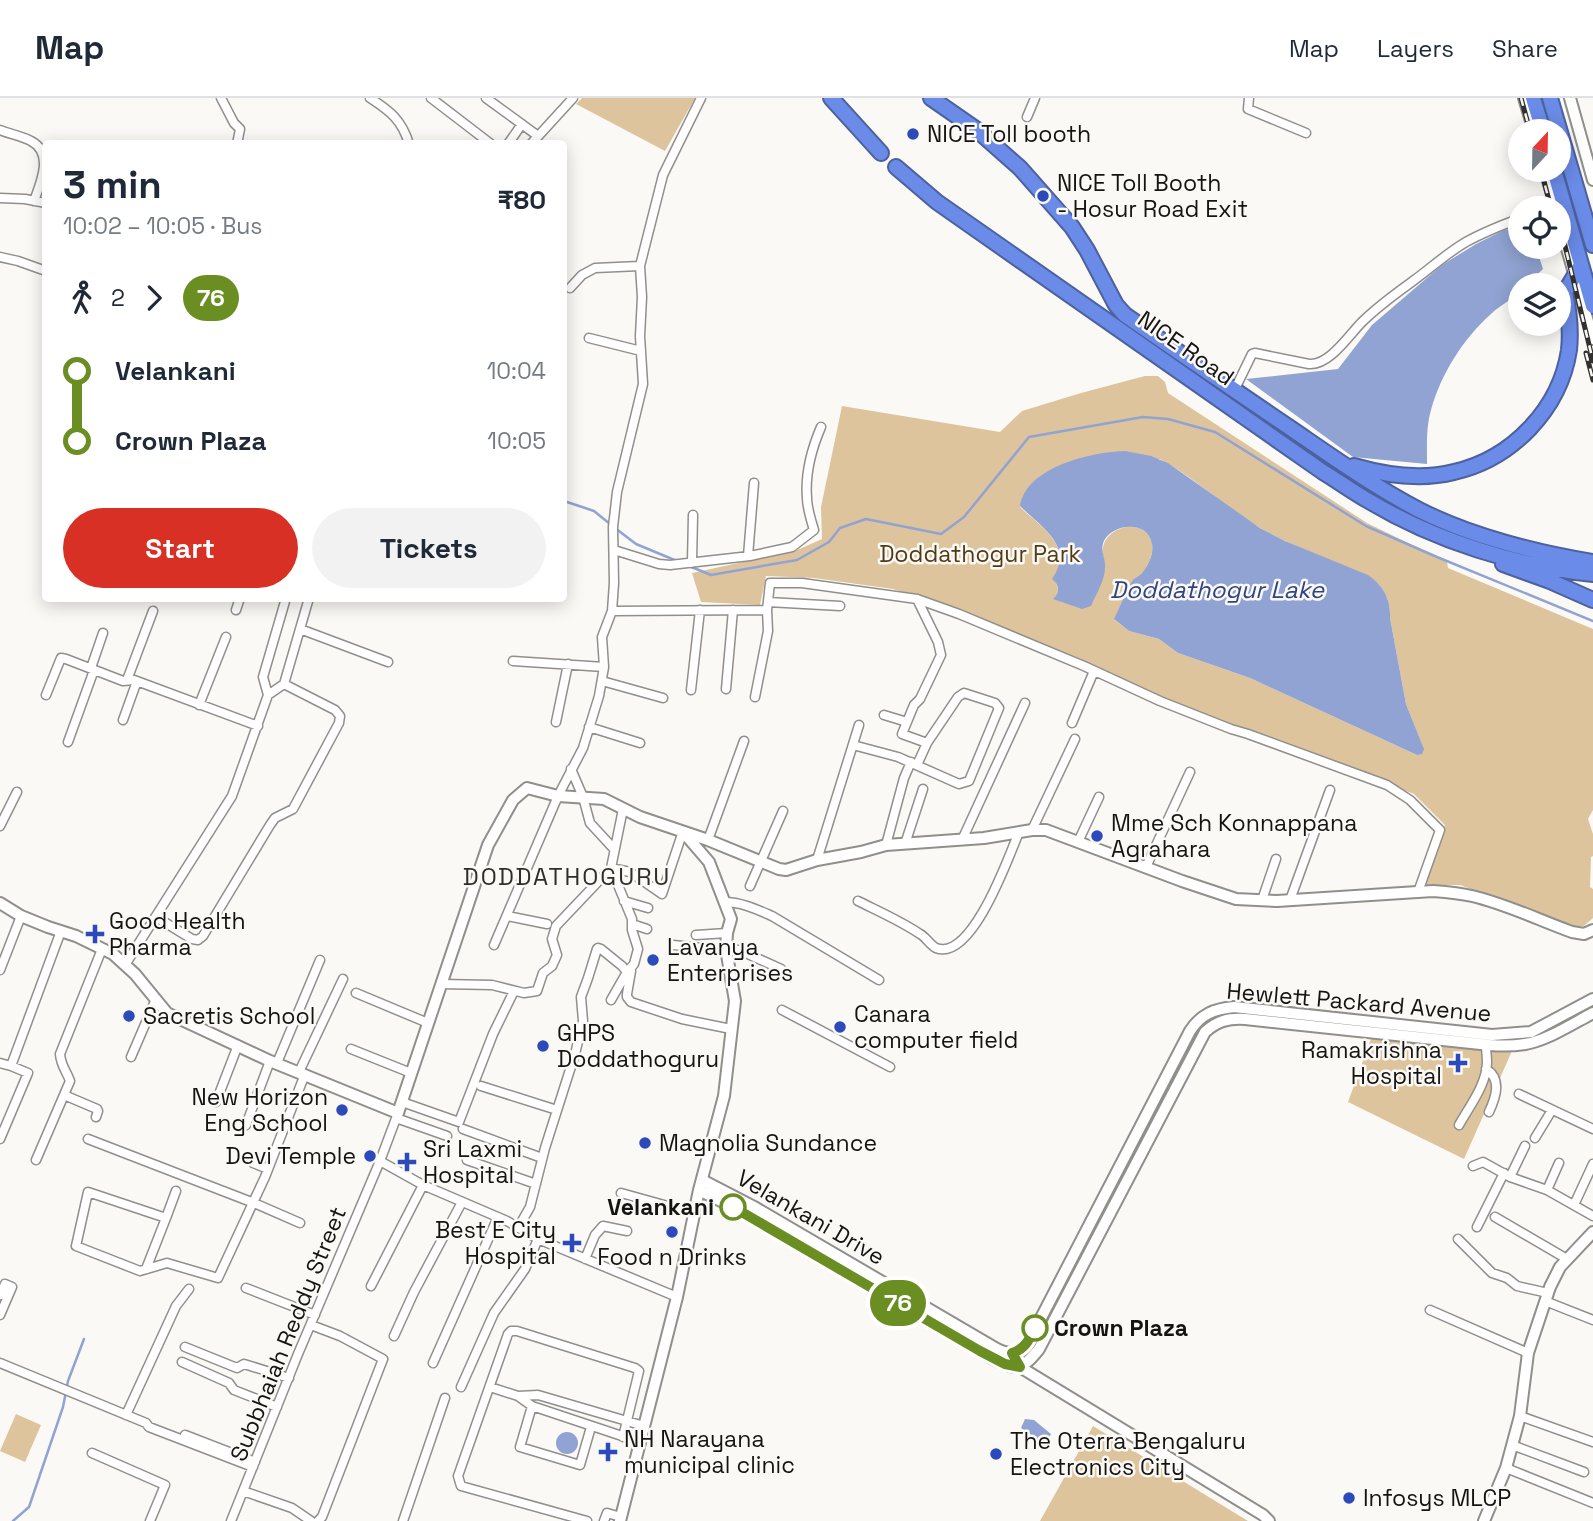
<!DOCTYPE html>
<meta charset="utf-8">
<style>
:root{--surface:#fff;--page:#f2f2f3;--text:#1f2937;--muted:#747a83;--line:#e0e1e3;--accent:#d93025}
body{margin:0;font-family:"Space Grotesk",sans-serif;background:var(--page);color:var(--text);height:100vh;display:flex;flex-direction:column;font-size:26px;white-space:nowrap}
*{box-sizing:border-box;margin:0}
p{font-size:23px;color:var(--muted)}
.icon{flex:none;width:38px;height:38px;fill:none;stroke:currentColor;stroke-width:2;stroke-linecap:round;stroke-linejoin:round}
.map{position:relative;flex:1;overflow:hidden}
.panel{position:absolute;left:42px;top:42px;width:525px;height:462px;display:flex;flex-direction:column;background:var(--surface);border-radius:7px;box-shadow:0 4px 18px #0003}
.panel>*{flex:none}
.badge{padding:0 14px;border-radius:23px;font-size:24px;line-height:46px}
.needle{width:46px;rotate:22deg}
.fabs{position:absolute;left:1508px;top:21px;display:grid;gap:14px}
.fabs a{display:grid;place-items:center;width:63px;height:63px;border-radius:50%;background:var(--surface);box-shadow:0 4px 18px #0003;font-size:35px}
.map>.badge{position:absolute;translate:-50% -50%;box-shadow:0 0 0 4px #fff}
.legs{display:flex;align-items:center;gap:10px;height:77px;padding:0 21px;font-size:23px}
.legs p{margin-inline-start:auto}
.head{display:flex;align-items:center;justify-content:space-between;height:119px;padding:0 21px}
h1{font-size:38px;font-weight:600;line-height:52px}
.button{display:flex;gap:14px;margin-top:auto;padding:14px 21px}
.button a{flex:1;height:80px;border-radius:42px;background:var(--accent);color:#fff;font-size:28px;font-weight:600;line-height:80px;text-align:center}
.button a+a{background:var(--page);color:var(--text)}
ul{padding:0 21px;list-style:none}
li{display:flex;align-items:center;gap:24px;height:70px;font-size:26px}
li i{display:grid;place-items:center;width:10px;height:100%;margin:0 9px;background:currentColor}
li i::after{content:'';width:18px;height:18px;margin:-9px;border:5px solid;border-radius:50%;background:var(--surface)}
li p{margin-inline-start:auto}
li:first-child i{background:linear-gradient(#0000 50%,currentColor 0)}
li:last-child i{background:linear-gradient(currentColor 50%,#0000 0)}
header{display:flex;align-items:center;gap:42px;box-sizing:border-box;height:98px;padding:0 35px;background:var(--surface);border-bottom:2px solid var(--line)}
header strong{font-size:33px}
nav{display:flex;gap:38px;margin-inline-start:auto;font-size:24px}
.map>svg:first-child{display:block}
.green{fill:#dec49d;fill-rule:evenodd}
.water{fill:#90a3d2}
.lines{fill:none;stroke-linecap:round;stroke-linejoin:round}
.stream{stroke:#90a3d2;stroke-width:2.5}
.street-casing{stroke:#918f8c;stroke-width:11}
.secondary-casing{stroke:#918f8c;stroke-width:14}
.highway-casing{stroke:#4c619d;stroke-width:18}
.street{stroke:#fff;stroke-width:8}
.secondary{stroke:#fff;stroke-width:10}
.highway{stroke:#6a8be7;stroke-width:14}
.rail-casing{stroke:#333130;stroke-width:5}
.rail{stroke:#fbf9f5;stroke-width:2.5;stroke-dasharray:8;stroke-linecap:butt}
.line-1-casing{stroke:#fff;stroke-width:16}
.line-1{stroke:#6b8e23;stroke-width:10}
.poi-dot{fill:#2d4aba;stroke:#fbf9f5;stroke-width:2.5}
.stop-1-dot{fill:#fff;stroke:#6b8e23;stroke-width:3.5}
.labels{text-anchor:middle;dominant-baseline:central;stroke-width:5;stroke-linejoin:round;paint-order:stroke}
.poi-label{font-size:23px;fill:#151413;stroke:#fbf9f5;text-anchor:start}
.street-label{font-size:23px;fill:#151413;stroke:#fbf9f5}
.park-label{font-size:23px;fill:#503b15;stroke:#fbf9f5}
.stop-label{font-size:23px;font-weight:bold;fill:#151413;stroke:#fbf9f5;text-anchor:end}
.water-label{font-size:24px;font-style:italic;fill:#30457f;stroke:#fbf9f5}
.neighbourhood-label{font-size:24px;letter-spacing:2px;fill:#2e2d2a;stroke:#fbf9f5}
</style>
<header>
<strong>Map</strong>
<nav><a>Map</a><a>Layers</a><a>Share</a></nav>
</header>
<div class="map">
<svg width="1593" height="1423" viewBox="0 0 1593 1423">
<rect width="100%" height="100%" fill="#fbf9f5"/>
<path class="green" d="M582 0H695L665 53 576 6Z
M1145 278H1158L1165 284 1168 295 1367 425 1447 464 1448 470 1593 531V712L1588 721 1593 736V758L1591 759 1590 789 1593 791V820L1584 828 1575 830 1460 787H1425L1445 727 1414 696 1195 614 1013 535 926 501 893 491 814 480 766 478 760 507 701 504 692 475 795 453 822 441 821 409 842 308 1000 334 1022 313 1081 295ZM1160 361C1192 378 1219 404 1249 423 1286 447 1329 461 1368 478 1384 488 1391 502 1390 520L1406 606 1423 649 1417 657 1250 580 1178 555 1159 541 1129 533 1115 522C1118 513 1128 488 1134 482 1136 479 1140 478 1142 475 1149 468 1154 454 1152 444 1143 415 1094 431 1104 461L1054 501C1060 494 1059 488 1053 481 1074 448 1041 429 1020 409L1047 374 1068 365Z
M1372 938 1512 953 1464 1061 1348 1004Z
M16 1316 41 1327 25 1364 0 1353Z
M1093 1328 1248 1423H1040Z"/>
<path class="water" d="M1521 127V149H1536L1543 171 1526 187H1521V193C1512 202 1500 207 1491 216 1463 241 1441 276 1431 312 1426 329 1427 348 1427 366L1353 359 1246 281 1338 271 1372 227 1442 167 1476 146 1502 133Z
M1125 353 1151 358 1168 365 1260 430 1285 443 1368 477C1384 488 1391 502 1390 520L1406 606 1424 651 1422 656 1417 657 1250 580 1178 555 1159 541 1129 533 1114 521C1119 512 1127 490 1133 482 1135 480 1139 478 1141 476 1148 469 1154 456 1152 446 1148 423 1116 425 1105 441 1099 451 1105 458 1105 467 1106 481 1096 496 1091 508L1082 511 1053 501C1060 495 1060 487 1052 481 1075 448 1041 429 1020 408 1026 369 1091 354 1125 353Z
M1025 1321 1034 1322 1051 1336 1045 1347 1021 1330Z
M556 1345a11 11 0 1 1 22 0a11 11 0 1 1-22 0Z"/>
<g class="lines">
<path class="stream" d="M564 403 594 413 610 426
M615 430 636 446 677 463
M689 468 711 477 797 462 829 444 840 430 866 421 941 436 964 419 1029 339 1143 319 1168 321 1215 334 1366 428 1437 459 1593 523
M13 1423 29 1409 63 1309 68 1283 84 1241"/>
<defs>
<path id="street" d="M221 0 234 25 240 31 237 46
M370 0C390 13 402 22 409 46
M431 0 491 46
M486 0 538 38
M1249 0 1248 11 1306 35
M1027 19 1035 0
M0 32C10 36 22 38 31 43 54 55 41 84 34 103
M508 46 522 26
M531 46 573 0
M0 100 25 101 46 105
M1544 110 1554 106
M0 159 18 163 46 173
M570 190 582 177 595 170 640 168
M589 240 641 253
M1234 293 1252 256 1255 255 1309 266C1329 268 1349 237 1362 224 1378 208 1395 196 1413 183 1431 170 1447 155 1466 144 1484 134 1502 127 1521 120
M614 452 659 466 670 467 750 458 792 449 814 432C811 422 807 410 807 400 805 376 812 350 821 329
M748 458 754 385
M692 465 693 417
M917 501 938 544 941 557 920 601 914 607 902 636 927 645
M768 504 840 508
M236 512 240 500
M612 513 767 512
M300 531 388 564
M513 563 604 569
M91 570 103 535
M127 582 153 513
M602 583 663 600
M726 591 733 512
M691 592 700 512
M46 597 61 560 66 561 123 583 134 582 258 628
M268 597 284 586 309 500
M755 599 768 533 767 512 770 485H802L917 501 959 516 1084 568 1160 603 1231 631 1248 636 1387 687 1410 702 1440 732 1418 794
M199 607 226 539
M884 617 907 624
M123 622 137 583
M556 624 568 566
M1072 625 1094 573
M589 629 640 645
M68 644 94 572
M853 647 898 659 959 686 969 683 999 610 995 605 964 595 958 599 927 645 917 667
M571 671 583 699 590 725 614 751
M0 728 17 694
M1032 732 1075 641
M708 742 744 643
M962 742 1025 605
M1078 744 1099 699
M905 746 923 691
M886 747 904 680 911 664
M817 762 859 627
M1146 769 1190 674
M750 788 783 713
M1262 802 1276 761
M1290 802 1330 692
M624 803 648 810
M858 803C878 813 901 823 920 836 926 839 930 847 936 850 972 864 1009 758 1019 734
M724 804C741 804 756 811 772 818L879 882
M507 818 547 826
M156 819 192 841 198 842 203 838 270 727 275 720 293 711 339 625 340 618 335 612 284 586
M632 826 647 831
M696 837 727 835
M494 847 558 698 583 650 599 598 604 569 602 539 612 513 614 485 613 429 617 394 643 286 640 238 642 199 640 168 663 77 701 0
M673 847 712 851 739 852 781 871
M125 867 232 698 268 597 263 579 286 500
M0 872 21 818
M631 873 627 896V899L631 904 682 921 731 931
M441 886 492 887 524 895 537 893 543 875 552 868 557 857 552 841 556 828 611 770 630 774 662 796 683 733
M356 895 428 925
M611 902 627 874 634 866 638 851 632 832V821L611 770 623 711
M782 912 890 969
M351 951 411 975
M131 959 156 901
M0 965 11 968 61 833
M277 965 320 862
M1486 971C1502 981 1496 999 1489 1014
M299 974 343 881
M481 988 557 1012
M1519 996 1593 1031
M64 997 97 1011 98 1013 96 1019
M216 1004 238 947
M402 1004 459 1024 493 936 514 893
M398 1015 380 1063 423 1087 507 1123 538 1141 677 1199
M396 1020 447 1038
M246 1027 270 963
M1459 1027C1469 1009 1487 986 1487 964 1487 958 1486 953 1486 947
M463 1031 542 1060
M1535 1040 1552 1012
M0 1041 28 975 11 968
M88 1041 254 1105 300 1125
M36 1062 70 983C66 972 61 968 60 956L102 851
M467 1062 536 1086
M253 1065 268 1071
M1473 1068 1483 1064 1510 1079 1547 1092 1593 1118
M1510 1079 1525 1048
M1547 1092 1559 1065
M621 1095 693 1115
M1574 1107 1593 1066
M1495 1119 1567 1161
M166 1120 176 1093
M1477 1129 1504 1075
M518 1130 530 1109 545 1050 575 956 583 923 581 899 588 880 597 851 598 850 601 851 622 868 627 874
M1458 1141 1492 1175 1507 1180 1517 1188 1548 1195
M585 1161 595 1137 603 1128 627 1133
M146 1171 166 1120 88 1094 76 1148 140 1173 167 1165 218 1180 265 1079 305 976
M371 1188 423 1087
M246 1190 315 1217
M0 1197 5 1186 12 1189 0 1217
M1545 1203 1593 1222
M1430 1212 1528 1255
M311 1227 340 1238 383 1261 322 1419 318 1423
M394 1238 414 1194 462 1104
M185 1249 237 1270 244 1266 289 1280
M182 1264 229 1285 234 1292 277 1309
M0 1265 146 1325 149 1329 253 1369
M433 1265 498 1119
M461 1289 494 1215 525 1171 538 1141
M490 1289 518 1298 532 1308 640 1344
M518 1298 538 1297 644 1328
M532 1308 520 1349 580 1367 591 1329
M126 1317 176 1208 189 1191
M1520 1318 1593 1344
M185 1337 255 1364
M1512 1347 1584 1374
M92 1355 165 1387 150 1423
M1506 1370 1593 1405
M243 1393 292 1410 311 1423
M231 1423 298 1256 380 1063
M403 1423 445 1300
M587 1423 461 1388 458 1378 508 1236 511 1233H517L635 1270 639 1273 623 1339
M604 1423 607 1415 621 1419"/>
<path id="secondary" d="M1524 0 1534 33
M1570 0 1593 82
M1545 72 1556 110
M1559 123 1593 241
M0 805 21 818 48 829 76 838 113 856 135 876 167 915 270 963 398 1015 488 747 513 702 527 690 558 698 604 701 640 719 708 742 779 771 786 772 817 762 861 754 886 747 984 740 1032 732H1046L1182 783 1236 801 1277 803 1433 793C1446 794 1459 795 1472 798 1506 806 1539 822 1572 834L1584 836 1593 832
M702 1082 756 1110 997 1251C1011 1258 1016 1255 1028 1245L1190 933C1201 916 1214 911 1234 909L1492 937 1531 934 1593 901
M699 1092 733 1109 993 1261C1018 1273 1022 1272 1039 1251L1205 934C1217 923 1228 920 1245 921L1490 947C1502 948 1513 948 1525 946 1548 942 1572 926 1593 915
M1018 1264 1020 1269 1263 1417 1269 1423
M620 1423 677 1199 699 1092 724 998 735 903 726 851 727 835 731 821 709 764 684 735
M1484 1423 1506 1370 1520 1318 1528 1255 1550 1189 1560 1169 1593 1134"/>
<path id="highway" d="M831 0 881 55
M931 0 977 32 1020 70 1072 129 1087 152 1116 207 1125 217C1181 256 1237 294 1293 332 1334 360 1375 389 1419 412 1470 438 1537 455 1593 464
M1533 0 1543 33
M1550 0 1593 147
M896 69 937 104 1323 374C1338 383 1353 394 1369 403 1436 443 1516 468 1593 476
M1554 72 1593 208
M1354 368C1385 377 1422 382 1454 374 1512 361 1560 311 1569 252 1571 233 1569 213 1565 194L1581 167
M1503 466 1550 483 1593 502"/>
</defs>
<use href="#street" class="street-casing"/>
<use href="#secondary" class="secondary-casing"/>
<use href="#highway" class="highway-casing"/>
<use href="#street" class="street"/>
<use href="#secondary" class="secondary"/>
<use href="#highway" class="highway"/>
<defs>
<path id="rail" d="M1521 0 1530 33
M1541 72 1551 110
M1559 123 1593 263
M1586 255 1593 282"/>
</defs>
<use href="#rail" class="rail-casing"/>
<use href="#rail" class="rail"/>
</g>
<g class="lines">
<defs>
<path id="line-1" d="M733 1109 980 1253 1005 1266 1020 1269 1012 1255C1025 1251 1029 1242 1035 1230"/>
</defs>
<use href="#line-1" class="line-1-casing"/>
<use href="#line-1" class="line-1"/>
</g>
<g class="poi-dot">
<circle cx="913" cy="36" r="7"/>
<circle cx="1043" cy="98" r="7"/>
<circle cx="1097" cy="738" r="7"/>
<path d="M91.5 825.5h7v7h7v7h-7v7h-7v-7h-7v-7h7z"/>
<circle cx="653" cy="862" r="7"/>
<circle cx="129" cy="918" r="7"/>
<circle cx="840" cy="929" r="7"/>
<circle cx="543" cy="948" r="7"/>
<path d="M1454.5 954.5h7v7h7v7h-7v7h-7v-7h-7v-7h7z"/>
<circle cx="342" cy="1012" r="7"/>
<circle cx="645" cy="1045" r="7"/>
<circle cx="370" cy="1058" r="7"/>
<path d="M403.5 1053.5h7v7h7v7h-7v7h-7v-7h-7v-7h7z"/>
<circle cx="672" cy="1134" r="7"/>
<path d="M568.5 1134.5h7v7h7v7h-7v7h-7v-7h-7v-7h7z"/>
<path d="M604.5 1343.5h7v7h7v7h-7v7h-7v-7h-7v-7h7z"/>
<circle cx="996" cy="1356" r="7"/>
<circle cx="1349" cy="1400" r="7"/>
</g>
<g class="stop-1-dot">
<circle cx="733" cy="1109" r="12"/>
<circle cx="1035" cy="1230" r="12"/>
</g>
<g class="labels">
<g class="poi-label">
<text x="927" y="36">NICE Toll booth</text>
<text x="1057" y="85">NICE Toll Booth<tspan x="1057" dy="26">- Hosur Road Exit</tspan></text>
<text x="1111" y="725">Mme Sch Konnappana<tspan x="1111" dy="26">Agrahara</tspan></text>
<text x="109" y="823">Good Health<tspan x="109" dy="26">Pharma</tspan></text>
<text x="667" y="849">Lavanya<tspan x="667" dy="26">Enterprises</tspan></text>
<text x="854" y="916">Canara<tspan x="854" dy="26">computer field</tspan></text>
<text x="143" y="918">Sacretis School</text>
<text x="557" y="935">GHPS<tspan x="557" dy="26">Doddathoguru</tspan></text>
<text x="1442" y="952" text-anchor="end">Ramakrishna<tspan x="1442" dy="26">Hospital</tspan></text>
<text x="328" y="999" text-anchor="end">New Horizon<tspan x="328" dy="26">Eng School</tspan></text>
<text x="659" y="1045">Magnolia Sundance</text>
<text x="423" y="1051">Sri Laxmi<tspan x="423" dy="26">Hospital</tspan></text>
<text x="356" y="1058" text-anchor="end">Devi Temple</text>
<text x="556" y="1132" text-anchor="end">Best E City<tspan x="556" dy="26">Hospital</tspan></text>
<text x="672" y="1159" text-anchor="middle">Food n Drinks</text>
<text x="624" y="1341">NH Narayana<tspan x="624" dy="26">municipal clinic</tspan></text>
<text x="1010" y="1343">The Oterra Bengaluru<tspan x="1010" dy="26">Electronics City</tspan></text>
<text x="1363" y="1400">Infosys MLCP</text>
</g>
<g class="street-label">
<text transform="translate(1186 250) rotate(35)">NICE Road</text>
<text transform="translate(1359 904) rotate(5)">Hewlett Packard Avenue</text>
<text transform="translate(811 1119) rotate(30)">Velankani Drive</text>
<text transform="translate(288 1236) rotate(-68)">Subbhaiah Reddy Street</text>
</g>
<g class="park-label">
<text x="980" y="456">Doddathogur Park</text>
</g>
<g class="stop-label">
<text x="714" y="1109">Velankani</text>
<text x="1054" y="1230" text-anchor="start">Crown Plaza</text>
</g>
<g class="water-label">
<text x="1217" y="491">Doddathogur Lake</text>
</g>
<g class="neighbourhood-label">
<text x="567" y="778">DODDATHOGURU</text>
</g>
</g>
</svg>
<div class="fabs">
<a><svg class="needle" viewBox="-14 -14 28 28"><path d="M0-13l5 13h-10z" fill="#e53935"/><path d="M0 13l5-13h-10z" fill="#747a83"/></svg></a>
<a><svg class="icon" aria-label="locate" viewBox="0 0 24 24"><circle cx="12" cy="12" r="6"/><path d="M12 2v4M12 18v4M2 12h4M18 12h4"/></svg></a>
<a><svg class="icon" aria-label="layers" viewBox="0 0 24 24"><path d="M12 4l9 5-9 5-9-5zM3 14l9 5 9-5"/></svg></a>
</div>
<b class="badge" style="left:898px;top:1205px;background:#6b8e23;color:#fff">76</b>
<section class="panel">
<div class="head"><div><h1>3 min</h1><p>10:02 – 10:05 · Bus</p></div><b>₹80</b></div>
<div class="legs"><svg class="icon" aria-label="walk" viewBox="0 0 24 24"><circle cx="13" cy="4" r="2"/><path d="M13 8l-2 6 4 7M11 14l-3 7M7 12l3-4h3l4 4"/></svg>2<svg class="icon" aria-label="forward" viewBox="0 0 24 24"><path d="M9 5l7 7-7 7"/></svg><b class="badge" style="background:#6b8e23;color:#fff">76</b></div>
<ul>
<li><i style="color:#6b8e23"></i><b>Velankani</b><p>10:04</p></li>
<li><i style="color:#6b8e23"></i><b>Crown Plaza</b><p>10:05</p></li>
</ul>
<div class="button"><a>Start</a><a>Tickets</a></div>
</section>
</div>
